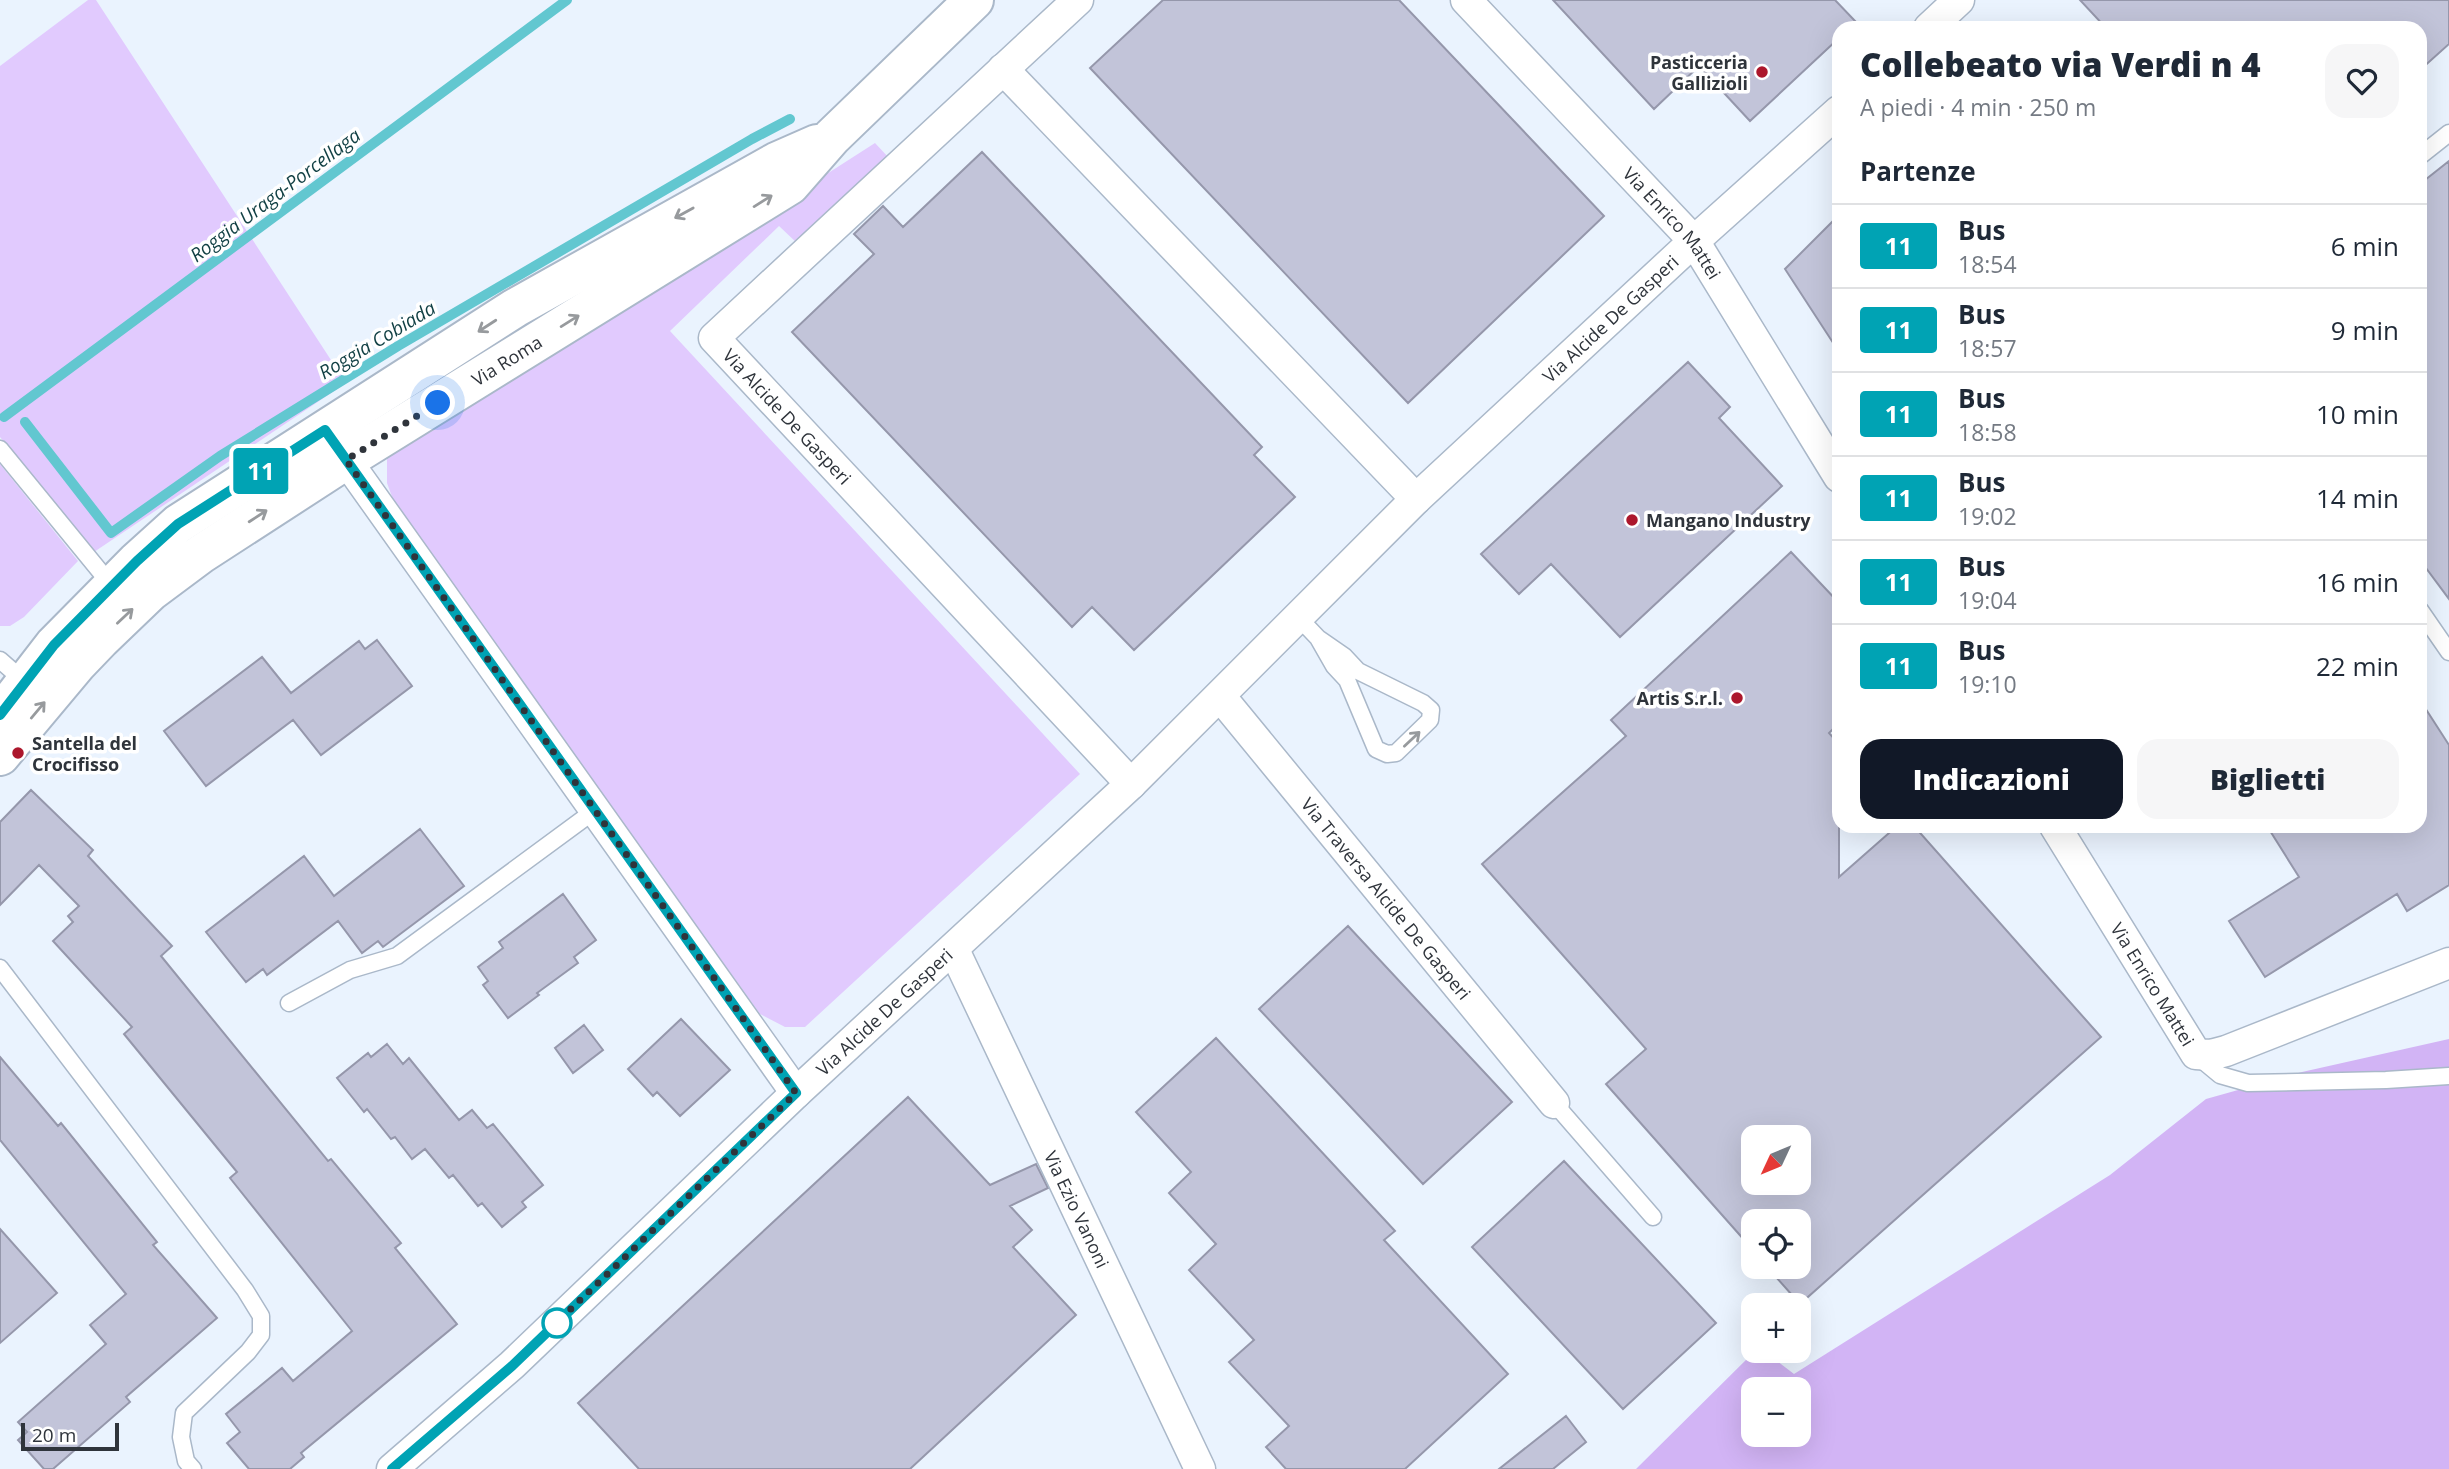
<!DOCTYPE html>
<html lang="it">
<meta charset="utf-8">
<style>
:root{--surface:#fff;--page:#f6f6f7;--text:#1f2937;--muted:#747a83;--line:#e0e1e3;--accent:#111827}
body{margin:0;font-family:"Open Sans",sans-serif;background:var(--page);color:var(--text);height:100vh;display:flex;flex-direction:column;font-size:26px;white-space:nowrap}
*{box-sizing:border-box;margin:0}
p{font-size:23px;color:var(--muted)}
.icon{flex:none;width:38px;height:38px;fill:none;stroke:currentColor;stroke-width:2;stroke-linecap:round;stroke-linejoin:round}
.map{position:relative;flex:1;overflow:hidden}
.panel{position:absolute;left:1832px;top:21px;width:595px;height:812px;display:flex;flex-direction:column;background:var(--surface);border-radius:21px;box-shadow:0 7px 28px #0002}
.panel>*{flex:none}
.badge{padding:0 14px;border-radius:5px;font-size:24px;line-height:46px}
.needle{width:46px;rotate:226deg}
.tools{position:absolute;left:1741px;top:1125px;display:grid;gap:14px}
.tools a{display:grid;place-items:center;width:70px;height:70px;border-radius:14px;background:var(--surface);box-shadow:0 7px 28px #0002;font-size:35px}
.scale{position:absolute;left:21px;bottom:18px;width:98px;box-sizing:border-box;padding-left:7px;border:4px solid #2f343b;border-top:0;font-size:19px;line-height:24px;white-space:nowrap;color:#2f343b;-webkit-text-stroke:5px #fff;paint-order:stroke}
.you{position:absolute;width:35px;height:35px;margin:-18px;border:5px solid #fff;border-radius:50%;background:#1a73e8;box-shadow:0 0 0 10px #1a73e833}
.map>.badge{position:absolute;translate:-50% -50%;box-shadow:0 0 0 4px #fff}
h2{padding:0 28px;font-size:26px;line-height:63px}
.round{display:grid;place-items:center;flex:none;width:74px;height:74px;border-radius:21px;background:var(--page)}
.overview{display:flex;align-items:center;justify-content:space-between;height:119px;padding:0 28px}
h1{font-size:33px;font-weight:800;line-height:52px}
.button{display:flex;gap:14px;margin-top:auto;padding:14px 28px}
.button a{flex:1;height:80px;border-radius:21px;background:var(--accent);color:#fff;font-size:28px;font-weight:800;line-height:80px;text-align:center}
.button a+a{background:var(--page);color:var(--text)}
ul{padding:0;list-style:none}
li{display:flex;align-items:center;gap:21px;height:84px;padding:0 28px;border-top:2px solid var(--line)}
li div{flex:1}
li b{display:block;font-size:26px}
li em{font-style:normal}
li .badge{min-width:77px;font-weight:700;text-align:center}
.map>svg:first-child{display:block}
.green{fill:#e1cafe}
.forest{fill:#d2b4f5;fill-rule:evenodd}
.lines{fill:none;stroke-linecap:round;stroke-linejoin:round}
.stream{stroke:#62c7d0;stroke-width:10}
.building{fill:#c2c4d9;stroke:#9597ab;stroke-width:2;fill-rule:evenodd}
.service-casing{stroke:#aab8c9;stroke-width:19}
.minor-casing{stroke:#aab8c9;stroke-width:33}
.tertiary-casing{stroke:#aab8c9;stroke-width:42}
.service{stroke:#fff;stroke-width:16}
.minor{stroke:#fff;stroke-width:30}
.tertiary{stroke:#fff;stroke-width:38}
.oneway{stroke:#979a9d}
.line-casing{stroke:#fff;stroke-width:16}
.line{stroke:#00a3b4;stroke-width:10}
.walk{stroke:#2f343b;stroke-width:7;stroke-dasharray:0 12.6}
.poi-dot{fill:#ac172c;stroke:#fff;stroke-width:2.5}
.stop-dot{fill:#fff;stroke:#00a3b4;stroke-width:3.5}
.labels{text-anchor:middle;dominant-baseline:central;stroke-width:7;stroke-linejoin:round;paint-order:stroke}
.poi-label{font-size:18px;font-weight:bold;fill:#2f343b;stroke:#fff;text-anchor:end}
.street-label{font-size:18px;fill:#2f343b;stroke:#fff}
.water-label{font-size:19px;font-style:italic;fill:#103f43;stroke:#fff}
</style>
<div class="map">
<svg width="2449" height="1469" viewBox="0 0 2449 1469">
<rect width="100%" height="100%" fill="#eaf3fe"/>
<path class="green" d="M88 0H96L346 383 94 552 0 437V66Z
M875 143 889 158 798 244 779 226 670 331 1080 774 805 1027H785L760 1014 398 513 387 483V456Z
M0 464 78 561 24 617 10 626H0Z"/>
<path class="forest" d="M2449 1039V1469H1636L1755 1351H1764L1794 1374 2110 1175 2206 1099 2302 1072ZM1754 1390H1799V1435H1754Z"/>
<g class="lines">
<path class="stream" d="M4 417 567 0
M25 422 111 533 220 456 398 346 752 139 790 119"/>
</g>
<path class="building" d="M1163 0H1399L1604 216 1408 403 1090 68Z
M1553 0H1835L1856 22 1850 28H1839V38L1750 121 1699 66 1654 109Z
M2080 0H2449V44L2420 70V28H2106Z
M982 152 1262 447 1254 455 1295 497 1134 650 1092 607 1072 627 792 332 874 254 854 234 883 206 903 227Z
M2449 161V599L2420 560V184Z
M1839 215V352L1785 269Z
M1688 362 1730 407 1719 418 1782 486 1620 637 1551 564 1519 594 1481 554Z
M1791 552 1839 603V723L1829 733 1839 744V877L1897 826H1914L2101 1037 1800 1304 1767 1267H1799V1222H1754V1251L1606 1084 1646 1049 1482 864 1626 736 1611 720ZM1754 1138H1799V1183H1754Z
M377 640 412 686 321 755 293 720 206 786 164 731 262 657 291 693 359 641 365 649Z
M2420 700 2449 745V885L2407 911 2397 894 2265 977 2229 921 2299 877 2267 826H2420Z
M31 790 93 850 88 856 172 946 161 956 328 1161 331 1159 401 1243 395 1248 457 1324 301 1453 304 1457 290 1469H249L227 1443 240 1432 226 1414 282 1368 293 1381 352 1331 230 1178 237 1172 124 1034 132 1027 53 941 73 922 68 916 79 906 39 865 0 905V822Z
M420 829 464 886 383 947 378 941 362 953 338 921 267 975 263 969 246 982 206 932 304 856 334 896Z
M563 894 596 940 574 957 578 963 537 993 539 995 508 1018 483 985 488 981 478 967 503 948 499 942Z
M1348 926 1512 1102 1423 1184 1259 1009Z
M681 1019 730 1070 680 1116 657 1092 653 1096 628 1069Z
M584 1025 603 1050 573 1073 555 1048Z
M1216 1038 1395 1231 1384 1240 1508 1374 1405 1469H1286L1266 1447 1289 1426 1229 1362 1254 1340 1189 1270 1216 1244 1169 1193 1191 1172 1136 1112Z
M387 1044 403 1064 409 1058 459 1120 472 1110 487 1128 493 1124 543 1185 522 1202 526 1207 502 1227 482 1203 478 1206 453 1175 449 1178 425 1149 412 1159 395 1137 391 1139 367 1109 364 1112 337 1078 368 1053 371 1057Z
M0 1057 58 1126 61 1123 157 1242 153 1245 217 1318 126 1397 130 1402 53 1469H44L18 1440 27 1432 18 1422 106 1344 90 1325 126 1294 0 1140Z
M908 1097 990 1185 1036 1164 1048 1188 1010 1206 1032 1230 1013 1247 1076 1315 910 1469H639L578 1403Z
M1564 1161 1716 1323 1623 1409 1472 1247Z
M0 1229 57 1293 0 1343Z
M1566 1416 1586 1442 1553 1469H1499Z"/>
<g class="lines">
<defs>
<path id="service" d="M2420 156 2449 133
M0 449 112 586
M2420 610 2449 652
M1298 617 1318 638 1344 656 1358 671 1423 703 1431 710 1430 720 1396 753 1387 754 1376 749 1347 680 1334 666 1318 638
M0 660 25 682
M0 968 245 1290 261 1316V1335L248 1352 184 1413 181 1437 186 1461 193 1469
M289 1003 350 970 397 956 594 811
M2197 1056 2220 1075 2248 1083 2386 1080 2449 1076
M1554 1103 1653 1217"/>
<g id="minor">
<path id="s1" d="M1078 0 714 338 1131 784"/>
<path id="s2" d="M1466 0 1694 241 1839 477"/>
<path d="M1929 28 1959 0"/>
<path d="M1003 69 1416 499"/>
<path d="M334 443 796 1093"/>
<path id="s3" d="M1220 696 1554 1103"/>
<path id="s4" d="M2055 826 2196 1054 2211 1055 2226 1051 2449 963"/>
<path id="s5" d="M954 950 1200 1469"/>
<path id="s6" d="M392 1469 512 1365 796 1093 1131 784 1416 499 1694 241 1839 111"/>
</g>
<g id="tertiary">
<path d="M0 715 54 645 137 561 178 524 515 308 776 162 817 144"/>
<path id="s7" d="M0 756 77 664 101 639 150 592 201 554 346 460 790 185 832 137 974 0"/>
</g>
</defs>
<use href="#service" class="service-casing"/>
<use href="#minor" class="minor-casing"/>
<use href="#tertiary" class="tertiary-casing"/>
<use href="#service" class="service"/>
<use href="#minor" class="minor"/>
<use href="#tertiary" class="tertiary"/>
</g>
<defs><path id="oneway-shaft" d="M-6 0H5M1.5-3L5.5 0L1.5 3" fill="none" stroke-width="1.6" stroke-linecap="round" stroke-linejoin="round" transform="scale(1.75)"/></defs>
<g class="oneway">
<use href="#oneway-shaft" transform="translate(763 201) rotate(-32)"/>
<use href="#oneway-shaft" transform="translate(684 213) rotate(151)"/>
<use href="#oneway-shaft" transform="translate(570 321) rotate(-32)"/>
<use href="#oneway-shaft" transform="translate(487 326) rotate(147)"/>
<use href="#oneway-shaft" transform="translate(258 516) rotate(-33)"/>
<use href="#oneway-shaft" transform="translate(125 616) rotate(-43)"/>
<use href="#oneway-shaft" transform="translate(38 710) rotate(-50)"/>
<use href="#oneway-shaft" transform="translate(1412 739) rotate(-43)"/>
</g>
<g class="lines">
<defs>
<path id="line" d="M0 715 54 645 137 561 178 524 325 430 796 1093 512 1366 392 1469"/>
</defs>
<use href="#line" class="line-casing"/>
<use href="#line" class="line"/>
<path class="walk" d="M438 403 346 460 796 1093 550 1329 557 1323"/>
</g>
<g class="poi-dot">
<circle cx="1762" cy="72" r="7"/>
<circle cx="1632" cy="520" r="7"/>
<circle cx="1737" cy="698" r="7"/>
<circle cx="18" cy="753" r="7"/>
</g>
<circle class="stop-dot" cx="557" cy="1323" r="14"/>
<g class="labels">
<g class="poi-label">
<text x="1748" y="62">Pasticceria<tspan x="1748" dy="21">Gallizioli</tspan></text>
<text x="1646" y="520" text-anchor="start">Mangano Industry</text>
<text x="1723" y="698">Artis S.r.l.</text>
<text x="32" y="743" text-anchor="start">Santella del<tspan x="32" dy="21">Crocifisso</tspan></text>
</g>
<g class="street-label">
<text stroke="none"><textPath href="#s2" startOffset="304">Via Enrico Mattei</textPath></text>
<text stroke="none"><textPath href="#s6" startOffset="1676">Via Alcide De Gasperi</textPath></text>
<text stroke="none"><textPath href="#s7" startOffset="648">Via Roma</textPath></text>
<text stroke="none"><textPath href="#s1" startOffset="604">Via Alcide De Gasperi</textPath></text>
<text stroke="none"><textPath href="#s3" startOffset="262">Via Traversa Alcide De Gasperi</textPath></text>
<text stroke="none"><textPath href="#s4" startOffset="186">Via Enrico Mattei</textPath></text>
<text stroke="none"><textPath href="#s6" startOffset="672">Via Alcide De Gasperi</textPath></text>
<text stroke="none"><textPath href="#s5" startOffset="287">Via Ezio Vanoni</textPath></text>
</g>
<g class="water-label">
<text transform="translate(275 195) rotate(-37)">Roggia Uraga-Porcellaga</text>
<text transform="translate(377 340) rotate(-31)">Roggia Cobiada</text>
</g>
</g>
</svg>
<div class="tools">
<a><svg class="needle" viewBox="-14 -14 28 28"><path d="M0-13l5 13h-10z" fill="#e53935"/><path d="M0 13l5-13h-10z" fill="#747a83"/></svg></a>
<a><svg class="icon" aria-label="locate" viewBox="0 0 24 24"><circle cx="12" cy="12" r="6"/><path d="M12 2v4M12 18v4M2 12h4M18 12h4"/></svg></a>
<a>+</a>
<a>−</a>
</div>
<div class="scale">20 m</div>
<div class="you" style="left:438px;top:403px"></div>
<b class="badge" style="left:261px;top:471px;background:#00a3b4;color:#fff">11</b>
<section class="panel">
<div class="overview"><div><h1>Collebeato via Verdi n 4</h1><p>A piedi · 4 min · 250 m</p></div><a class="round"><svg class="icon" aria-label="heart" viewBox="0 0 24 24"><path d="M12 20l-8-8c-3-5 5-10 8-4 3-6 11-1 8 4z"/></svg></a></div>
<h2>Partenze</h2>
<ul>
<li><span class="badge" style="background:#00a3b4;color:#fff">11</span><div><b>Bus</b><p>18:54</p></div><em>6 min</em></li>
<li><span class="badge" style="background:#00a3b4;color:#fff">11</span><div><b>Bus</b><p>18:57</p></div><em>9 min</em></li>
<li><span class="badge" style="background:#00a3b4;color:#fff">11</span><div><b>Bus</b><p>18:58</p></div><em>10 min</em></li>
<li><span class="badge" style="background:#00a3b4;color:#fff">11</span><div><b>Bus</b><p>19:02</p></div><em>14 min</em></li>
<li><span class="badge" style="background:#00a3b4;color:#fff">11</span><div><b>Bus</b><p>19:04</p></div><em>16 min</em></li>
<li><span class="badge" style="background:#00a3b4;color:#fff">11</span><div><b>Bus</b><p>19:10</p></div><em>22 min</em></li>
</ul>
<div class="button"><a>Indicazioni</a><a>Biglietti</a></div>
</section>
</div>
